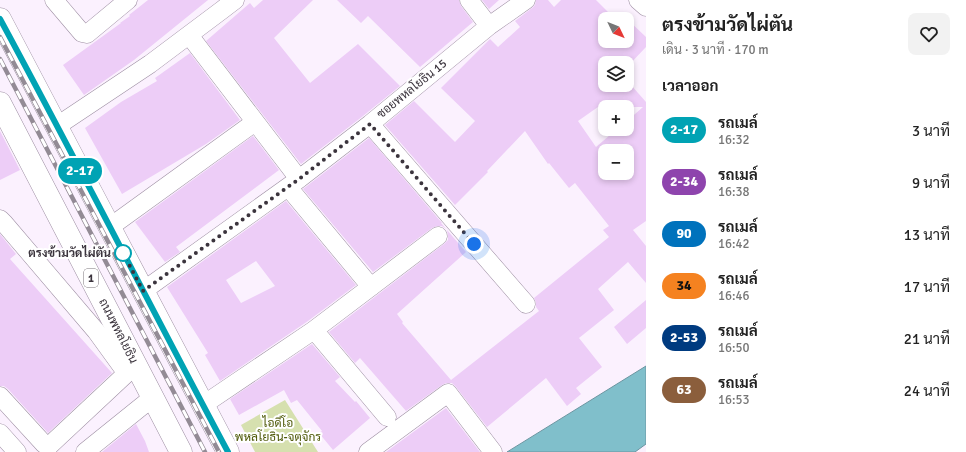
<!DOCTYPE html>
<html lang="th">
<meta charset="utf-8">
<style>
:root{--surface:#fff;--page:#f2f2f2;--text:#222;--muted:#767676}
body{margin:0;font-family:Signika,Sarabun,sans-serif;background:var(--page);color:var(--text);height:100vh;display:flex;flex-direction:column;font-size:15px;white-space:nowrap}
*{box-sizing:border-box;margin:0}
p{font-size:13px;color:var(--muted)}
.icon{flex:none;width:22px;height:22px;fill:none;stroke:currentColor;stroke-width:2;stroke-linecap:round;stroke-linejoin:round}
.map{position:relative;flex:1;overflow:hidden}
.panel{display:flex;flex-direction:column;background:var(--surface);width:320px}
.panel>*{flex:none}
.badge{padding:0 8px;border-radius:13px;font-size:14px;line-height:26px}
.needle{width:26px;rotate:133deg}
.buttons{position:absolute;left:598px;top:12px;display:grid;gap:8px}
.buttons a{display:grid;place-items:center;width:36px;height:36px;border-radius:8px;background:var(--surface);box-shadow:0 2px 6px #0003;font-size:20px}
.you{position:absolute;width:20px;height:20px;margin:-10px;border:3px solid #fff;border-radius:50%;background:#1a73e8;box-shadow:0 0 0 6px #1a73e833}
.map>.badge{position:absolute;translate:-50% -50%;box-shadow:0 0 0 2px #fff}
h2{padding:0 16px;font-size:15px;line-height:36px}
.round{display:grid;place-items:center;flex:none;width:42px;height:42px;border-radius:8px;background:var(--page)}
.overview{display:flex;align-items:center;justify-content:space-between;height:68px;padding:0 16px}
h1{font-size:19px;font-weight:700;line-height:30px}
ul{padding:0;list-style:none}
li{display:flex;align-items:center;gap:12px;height:52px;padding:0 16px}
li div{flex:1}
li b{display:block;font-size:15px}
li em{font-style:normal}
li .badge{min-width:44px;font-weight:700;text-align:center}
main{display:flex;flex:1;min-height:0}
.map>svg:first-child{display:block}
.green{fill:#d6e0af}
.water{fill:#80bfcb;stroke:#6b95a0}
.building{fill:#edcdf7;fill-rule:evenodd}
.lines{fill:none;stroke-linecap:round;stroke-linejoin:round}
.minor-casing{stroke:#9d8ea2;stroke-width:19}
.major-casing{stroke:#9d8ea2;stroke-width:23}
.minor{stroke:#fff;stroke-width:18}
.major{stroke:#fff;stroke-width:22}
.rail-casing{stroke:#938b95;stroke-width:4.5}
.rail{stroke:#fff;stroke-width:3;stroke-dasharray:9;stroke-linecap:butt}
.line-casing{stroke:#fff;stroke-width:9}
.line{stroke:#00a3b4;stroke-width:6}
.walk{stroke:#3b343d;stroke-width:4;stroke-dasharray:0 7.2}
.stop-dot{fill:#fff;stroke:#00a3b4;stroke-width:2}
.labels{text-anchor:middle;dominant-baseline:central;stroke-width:4;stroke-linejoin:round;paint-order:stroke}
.shield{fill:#fff;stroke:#767177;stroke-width:1}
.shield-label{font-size:11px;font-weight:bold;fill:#3b343d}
.street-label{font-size:12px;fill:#3b343d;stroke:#fff}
.stop-label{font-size:12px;font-weight:bold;fill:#3b343d;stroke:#fff;text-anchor:end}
.park-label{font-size:12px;fill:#4e5808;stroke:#fff}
</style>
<main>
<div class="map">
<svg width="646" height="452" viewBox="0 0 646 452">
<rect width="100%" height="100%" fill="#fbf1fe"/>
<path class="green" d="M285 400 318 452H255L241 425Z"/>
<path class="water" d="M646 366V444L635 452H507Z"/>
<path class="building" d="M148 0H208L134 60 84 95 63 65 121 23H120L130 16 129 15Z
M263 0H313L274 38 310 83 358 44 400 86 363 116 301 164 206 41 250 3 254 8Z
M337 0H459L461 6 473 22 420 67 368 16 361 23Z
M482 0H499L489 9Z
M536 0H548L554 7 561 0H596L615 19H605V41H627V19L646 37V47L627 67V63H605V85H631L646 102V221L633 230 646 246V283L628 262 598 289 614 310 579 338 602 367 576 388 581 394 567 406 546 378 487 427 456 387 452 383H446L442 385 406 411 360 358 355 363 329 332 444 244 448 240V235L447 230 466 252 397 314 403 322 402 323 451 380 539 311 536 307V302L534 298 609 237 603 230 609 226 575 183 569 188 549 163 548 164 525 131 487 171 488 172 455 205 385 125 414 101 455 142 475 121 441 88 490 39 498 47 520 27 515 21 532 8 535 5ZM598 107H643L627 121V129H617L596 147 578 121ZM605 151H627V173H605Z
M190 53 240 120 206 144 122 194 85 128 121 102 157 81 155 78Z
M0 131 20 170 0 180Z
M253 136 279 170 176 247 180 252 165 262 135 222Z
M369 138 442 223H441L446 229 442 226H437L432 228 373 272 303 189Z
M286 201 356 285 308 321 220 381 205 355 208 353 167 287ZM256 261 275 286 241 303 226 280Z
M0 234 16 254 10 259 112 373 48 433 8 389 4 386H0Z
M646 300V328L627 344 614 327Z
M312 344 340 377 335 381 355 402 356 401 370 418 333 450 319 433 322 431 297 400 291 403 284 390 239 415 230 399Z
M446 408 480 452H386Z
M136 424 145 441 149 452H102Z"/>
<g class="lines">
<defs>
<path id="minor" d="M54 0 82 33 87 34 128 0
M469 0 489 26
M638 0 646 7
M189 35 299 179
M370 124 526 304
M57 126 150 64 222 10 235 0
M288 187 371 287
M0 219 4 223 96 331 125 371 126 374 49 446 44 444 0 396
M110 227 255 122
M143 291 299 179 370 124 489 26 526 0
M314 330 387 417
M203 405 314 330 438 236
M0 433 17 452
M85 452 152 398
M368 452 448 393 493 452"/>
<path id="major" d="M0 19C77 163 151 308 228 452
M0 103 181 452"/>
</defs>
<use href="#minor" class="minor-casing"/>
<use href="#major" class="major-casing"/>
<use href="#minor" class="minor"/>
<use href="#major" class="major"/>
<defs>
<path id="rail" d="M0 37 219 452
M0 59 205 452"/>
</defs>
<use href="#rail" class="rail-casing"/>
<use href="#rail" class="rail"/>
</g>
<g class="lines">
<defs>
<path id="line" d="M0 19C78 163 151 308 228 452"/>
</defs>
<use href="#line" class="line-casing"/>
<use href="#line" class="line"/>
<path class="walk" d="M123 253 143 291 299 179 370 124 474 244"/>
</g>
<circle class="stop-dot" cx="123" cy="253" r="8"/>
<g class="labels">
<rect class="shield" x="84" y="269" width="14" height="18" rx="3"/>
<g class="shield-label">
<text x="91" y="278">1</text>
</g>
<g class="street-label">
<text transform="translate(412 89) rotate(-39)">ซอยพหลโยธิน 15</text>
<text transform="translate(118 331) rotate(63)">ถนนพหลโยธิน</text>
</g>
<g class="stop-label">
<text x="111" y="253">ตรงข้ามวัดไผ่ตัน</text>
</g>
<g class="park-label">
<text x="278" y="423">ไอดีโอ<tspan x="278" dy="14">พหลโยธิน-จตุจักร</tspan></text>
</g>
</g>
</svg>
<div class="buttons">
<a><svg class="needle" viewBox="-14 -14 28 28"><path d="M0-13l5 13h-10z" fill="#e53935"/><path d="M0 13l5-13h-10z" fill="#767676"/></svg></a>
<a><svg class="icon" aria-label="layers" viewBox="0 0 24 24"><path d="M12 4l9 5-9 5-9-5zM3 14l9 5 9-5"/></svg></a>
<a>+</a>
<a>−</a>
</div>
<div class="you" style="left:474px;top:244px"></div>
<b class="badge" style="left:80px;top:171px;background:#00a3b4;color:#fff">2-17</b>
</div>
<section class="panel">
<div class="overview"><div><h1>ตรงข้ามวัดไผ่ตัน</h1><p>เดิน · 3 นาที · 170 m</p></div><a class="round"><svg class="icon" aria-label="heart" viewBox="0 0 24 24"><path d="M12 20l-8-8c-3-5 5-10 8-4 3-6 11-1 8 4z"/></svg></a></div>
<h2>เวลาออก</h2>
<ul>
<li><span class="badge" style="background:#00a3b4;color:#fff">2-17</span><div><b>รถเมล์</b><p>16:32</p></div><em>3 นาที</em></li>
<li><span class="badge" style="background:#8e44ad;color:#fff">2-34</span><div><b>รถเมล์</b><p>16:38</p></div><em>9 นาที</em></li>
<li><span class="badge" style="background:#0072bc;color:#fff">90</span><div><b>รถเมล์</b><p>16:42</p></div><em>13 นาที</em></li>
<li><span class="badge" style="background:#f58220;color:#111">34</span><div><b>รถเมล์</b><p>16:46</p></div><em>17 นาที</em></li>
<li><span class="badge" style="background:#003b80;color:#fff">2-53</span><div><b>รถเมล์</b><p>16:50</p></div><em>21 นาที</em></li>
<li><span class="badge" style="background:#8b5e3c;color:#fff">63</span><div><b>รถเมล์</b><p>16:53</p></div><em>24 นาที</em></li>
</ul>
</section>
</main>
